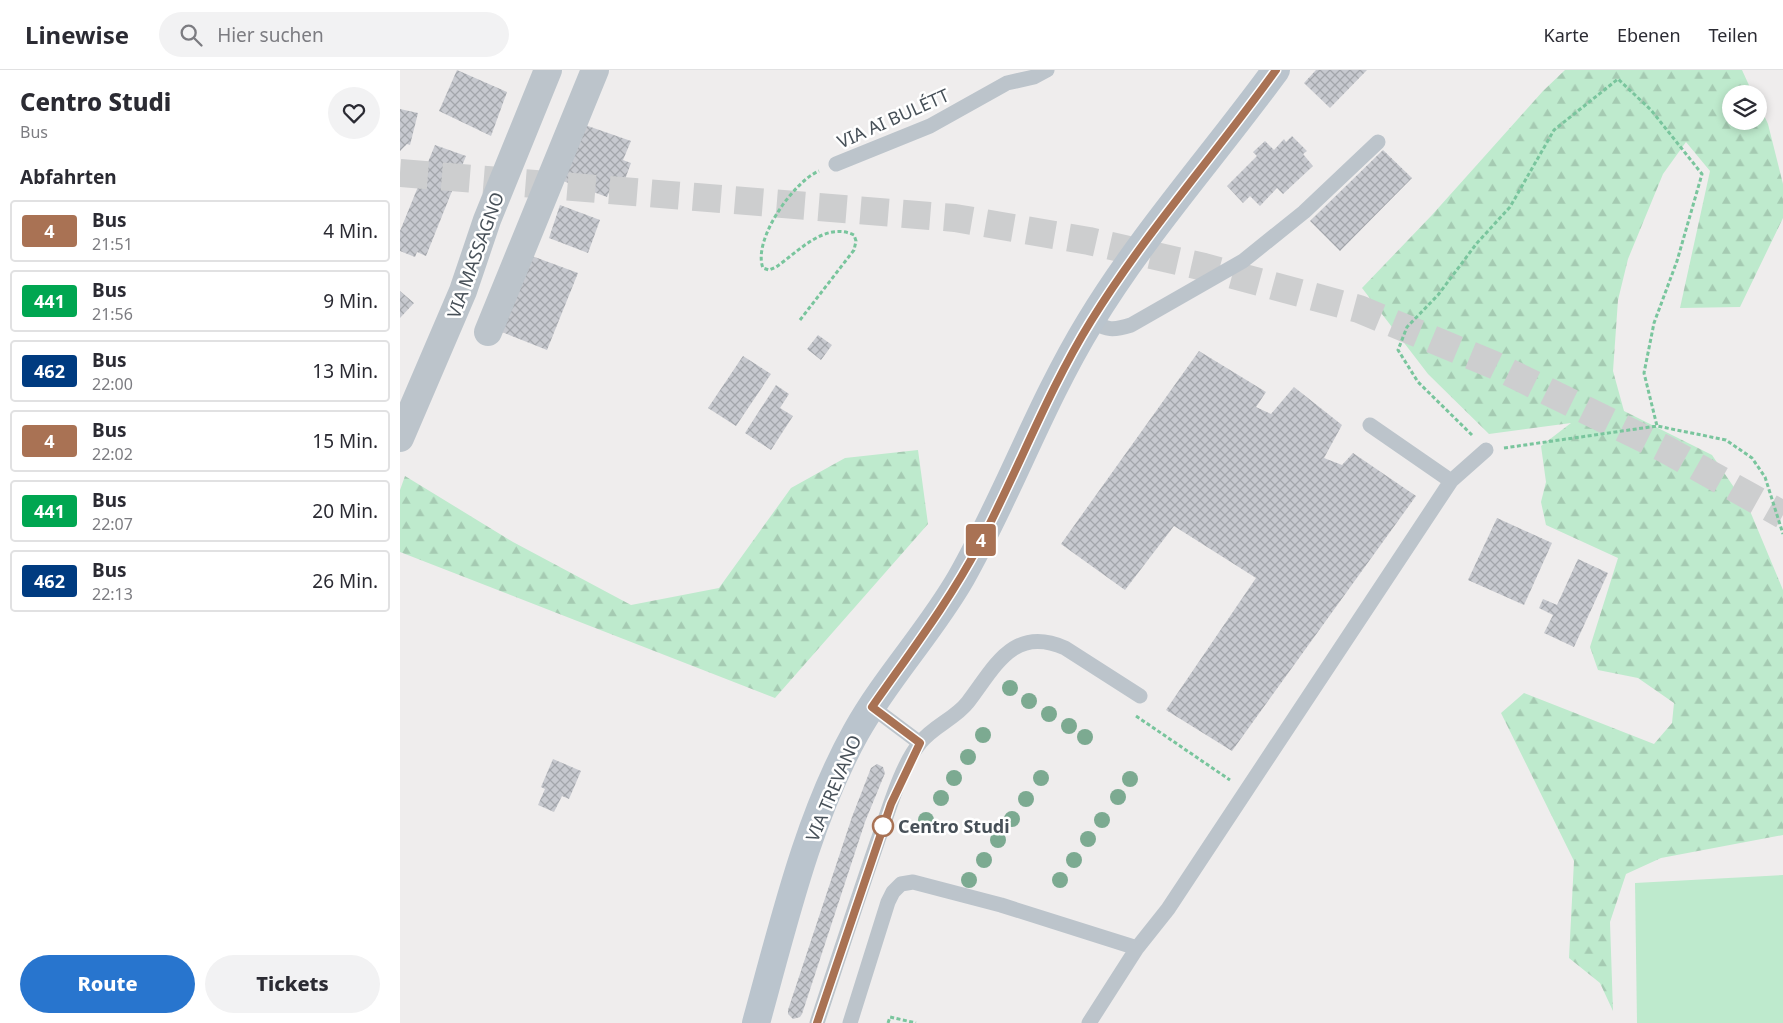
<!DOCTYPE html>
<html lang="de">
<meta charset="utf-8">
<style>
:root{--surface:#fff;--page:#f2f2f3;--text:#2b2b33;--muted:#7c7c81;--line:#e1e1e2;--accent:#2875ce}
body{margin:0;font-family:"Noto Sans",sans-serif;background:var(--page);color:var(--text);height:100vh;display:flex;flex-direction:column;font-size:19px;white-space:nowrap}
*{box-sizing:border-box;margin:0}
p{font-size:16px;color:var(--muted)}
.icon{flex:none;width:28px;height:28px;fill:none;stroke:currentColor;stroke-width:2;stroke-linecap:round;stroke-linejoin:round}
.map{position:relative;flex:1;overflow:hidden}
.details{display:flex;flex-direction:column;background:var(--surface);width:400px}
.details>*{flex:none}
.badge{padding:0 10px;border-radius:4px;font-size:18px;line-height:32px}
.controls{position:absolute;left:1322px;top:15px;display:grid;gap:10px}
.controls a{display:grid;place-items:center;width:45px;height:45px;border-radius:50%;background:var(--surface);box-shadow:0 2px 8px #0003;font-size:25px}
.map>.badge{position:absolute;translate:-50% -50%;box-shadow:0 0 0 2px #fff}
h2{padding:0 20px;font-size:19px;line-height:45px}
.round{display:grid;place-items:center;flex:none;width:52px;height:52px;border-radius:26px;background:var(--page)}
.head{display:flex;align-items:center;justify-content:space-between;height:85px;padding:0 20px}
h1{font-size:24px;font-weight:800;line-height:38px}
.action{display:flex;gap:10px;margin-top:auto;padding:10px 20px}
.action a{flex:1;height:58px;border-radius:30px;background:var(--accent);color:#fff;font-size:20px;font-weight:800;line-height:58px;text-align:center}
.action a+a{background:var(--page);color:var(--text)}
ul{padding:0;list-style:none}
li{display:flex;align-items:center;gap:15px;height:62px;margin:0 10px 8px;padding:0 10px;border:2px solid var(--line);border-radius:5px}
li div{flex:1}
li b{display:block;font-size:19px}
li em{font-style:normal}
li .badge{min-width:55px;font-weight:700;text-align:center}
header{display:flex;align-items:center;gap:30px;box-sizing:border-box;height:70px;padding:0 25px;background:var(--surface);border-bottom:1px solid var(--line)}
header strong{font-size:24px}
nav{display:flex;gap:28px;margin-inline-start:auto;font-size:18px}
.search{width:350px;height:45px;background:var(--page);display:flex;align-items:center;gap:12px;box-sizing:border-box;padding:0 18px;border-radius:28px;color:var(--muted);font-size:19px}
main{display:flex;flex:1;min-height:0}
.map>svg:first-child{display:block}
.green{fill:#beeacd}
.forest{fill:url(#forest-firs)}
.building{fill:url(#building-cross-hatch)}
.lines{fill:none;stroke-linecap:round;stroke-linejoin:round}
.trunk-tunnel{stroke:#cdcecf;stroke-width:28;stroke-dasharray:28 14;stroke-linecap:butt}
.path{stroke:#79c59d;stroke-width:3;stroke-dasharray:4 2.5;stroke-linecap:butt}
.service{stroke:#bcc4cb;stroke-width:15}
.minor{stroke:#bcc4cb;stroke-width:28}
.tertiary{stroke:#bcc4cb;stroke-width:28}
.secondary{stroke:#bac4cd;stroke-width:28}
.tree{fill:#7caa91}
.line-casing{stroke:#fff;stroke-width:11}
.line{stroke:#a97254;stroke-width:8}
.stop-dot{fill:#fff;stroke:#a97254;stroke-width:2.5}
.labels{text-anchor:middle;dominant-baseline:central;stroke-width:5;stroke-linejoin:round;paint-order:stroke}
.street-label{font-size:18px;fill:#475058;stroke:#fff}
.stop-label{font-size:18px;font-weight:bold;fill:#475058;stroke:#fff;text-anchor:start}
</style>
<header>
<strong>Linewise</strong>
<div class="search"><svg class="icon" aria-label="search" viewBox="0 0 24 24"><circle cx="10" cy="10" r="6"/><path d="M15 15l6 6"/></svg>Hier suchen</div>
<nav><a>Karte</a><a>Ebenen</a><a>Teilen</a></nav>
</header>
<main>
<section class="details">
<div class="head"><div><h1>Centro Studi</h1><p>Bus</p></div><a class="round"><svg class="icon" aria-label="heart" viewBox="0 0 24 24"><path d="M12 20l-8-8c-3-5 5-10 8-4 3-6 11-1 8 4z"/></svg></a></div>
<h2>Abfahrten</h2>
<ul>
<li><span class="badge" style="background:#a97254;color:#fff">4</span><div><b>Bus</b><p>21:51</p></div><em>4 Min.</em></li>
<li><span class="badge" style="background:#00a651;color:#fff">441</span><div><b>Bus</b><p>21:56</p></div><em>9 Min.</em></li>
<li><span class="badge" style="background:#003b80;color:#fff">462</span><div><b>Bus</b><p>22:00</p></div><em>13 Min.</em></li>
<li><span class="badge" style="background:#a97254;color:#fff">4</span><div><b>Bus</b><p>22:02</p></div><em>15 Min.</em></li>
<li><span class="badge" style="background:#00a651;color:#fff">441</span><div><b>Bus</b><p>22:07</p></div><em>20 Min.</em></li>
<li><span class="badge" style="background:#003b80;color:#fff">462</span><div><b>Bus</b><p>22:13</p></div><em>26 Min.</em></li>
</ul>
<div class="action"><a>Route</a><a>Tickets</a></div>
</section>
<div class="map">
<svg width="1383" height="953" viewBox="0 0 1383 953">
<defs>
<pattern id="forest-firs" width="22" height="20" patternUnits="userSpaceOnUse" patternTransform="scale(1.25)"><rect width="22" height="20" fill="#beeacd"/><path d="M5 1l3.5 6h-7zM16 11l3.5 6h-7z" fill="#a5cab2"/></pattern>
<pattern id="building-cross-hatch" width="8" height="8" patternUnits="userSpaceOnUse" patternTransform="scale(1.25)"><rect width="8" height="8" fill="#c7c9cf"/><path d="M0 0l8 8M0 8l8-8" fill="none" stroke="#a3a6ab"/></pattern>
</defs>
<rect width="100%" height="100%" fill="#efeded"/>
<path class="green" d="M1383 805V953H1237L1235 813Z"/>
<path class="forest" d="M1165 0H1342L1353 24H1331V51H1359V35L1368 54 1383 114V148L1340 237 1280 238 1310 101 1286 72 1263 104 1228 189 1218 230 1213 301 1224 341 1312 385 1350 441 1383 520V765L1261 788 1226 804 1210 852 1213 941 1200 913 1169 888 1174 791 1101 643 1124 623 1254 674 1272 653 1274 633 1238 608 1198 600 1190 577 1218 488 1146 455 1141 432 1146 412 1141 376 1171 353 1089 364 1028 304 962 218 1032 145 1143 21Z
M518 380 528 454 375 628 0 482V420L5 406 113 472 231 535 319 518 391 418 445 388Z"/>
<path class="building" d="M57 0 107 22 91 66 39 41Z
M916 0H967L930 38 904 13Z
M0 39 18 43 10 75 7 74 0 81Z
M185 55 231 71 223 90 231 93 224 112 215 109 207 127 163 111Z
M892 66 907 81 903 84 913 96 883 124 877 118 860 136 850 126 843 133 827 116 857 86 853 82 865 71 874 80 884 69 886 72Z
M35 75 66 86 26 186 17 182 15 187 0 181V161Z
M983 80 1012 108 940 181 910 151Z
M160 135 200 150 188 183 149 168Z
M132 186 178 203 147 280 102 262Z
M0 221 14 233 0 248Z
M418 265 432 275 421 290 407 279Z
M799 281 866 322 856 337 871 344 894 317 942 355 924 388 942 395 953 383 1016 426 832 681 766 640 856 508 774 456 725 520 661 474Z
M343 286 371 304 336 356 308 338Z
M376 315 389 324 380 338 393 346 371 380 345 363Z
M1097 448 1152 473 1124 535 1068 510Z
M1178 489 1208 503 1174 577 1144 563 1153 545 1139 538 1143 529 1157 535Z
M153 689 181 701 169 729 162 726 154 742 138 735 145 719 141 717Z
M477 694 483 697 485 703 465 752 402 944 400 947 393 949 388 944V940L452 747 471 698Z"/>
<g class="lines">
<path class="trunk-tunnel" d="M0 103 555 148 689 171 804 197 959 239 1094 295 1265 379 1383 445"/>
<path class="path" d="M400 250 454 180 456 171 454 165C425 151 398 182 376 197L369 200 363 198C352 170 394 111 419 101
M1072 365 1018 312 998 280 1007 257 1038 225 1077 173 1110 137 1154 60 1218 9 1251 40 1302 104 1277 191 1254 253 1244 303 1257 356
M1104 378 1257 356 1326 370 1352 388 1365 407 1383 464
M736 646 830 710
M488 953 490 947 516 953"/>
<path class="service" d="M436 94 530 56 607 13 634 7 647 0
M691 251C708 260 712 261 731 255L843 191 904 142 978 72
M970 355 1051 411
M472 637 520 673
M417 953C437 892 457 831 478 770 488 743 501 695 520 673 533 656 555 649 568 632 595 597 613 555 665 578L740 626
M450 953 488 832 493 822 501 814 513 812 601 835 737 878 768 839 1051 411 1086 380
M689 953 737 878"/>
<path class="minor" d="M88 262 195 0"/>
<path class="tertiary" d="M0 368 63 221 87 150 148 0"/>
<path class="secondary" d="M356 953C383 856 407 750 456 662 486 608 530 562 561 508 608 425 640 334 690 252 744 163 814 85 876 0"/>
</g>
<g class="tree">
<circle cx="610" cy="618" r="8"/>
<circle cx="629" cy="631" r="8"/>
<circle cx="649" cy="644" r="8"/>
<circle cx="669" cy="656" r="8"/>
<circle cx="583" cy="665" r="8"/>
<circle cx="685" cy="667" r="8"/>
<circle cx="568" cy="687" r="8"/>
<circle cx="554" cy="708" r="8"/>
<circle cx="641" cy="708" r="8"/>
<circle cx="730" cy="709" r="8"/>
<circle cx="718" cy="727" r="8"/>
<circle cx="541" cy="728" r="8"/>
<circle cx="626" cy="729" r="8"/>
<circle cx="612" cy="749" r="8"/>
<circle cx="526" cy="750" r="8"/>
<circle cx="702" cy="750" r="8"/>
<circle cx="688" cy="769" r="8"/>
<circle cx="598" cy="770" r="8"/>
<circle cx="584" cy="790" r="8"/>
<circle cx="674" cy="790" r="8"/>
<circle cx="569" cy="810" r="8"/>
<circle cx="660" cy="810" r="8"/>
</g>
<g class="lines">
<defs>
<path id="line" d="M417 953 491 734 520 673 472 637C509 584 549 532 579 475 618 401 647 322 691 251 746 162 815 85 876 0"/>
</defs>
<use href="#line" class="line-casing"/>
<use href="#line" class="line"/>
</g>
<circle class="stop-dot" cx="483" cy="756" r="10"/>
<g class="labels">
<g class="street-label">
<text transform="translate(493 48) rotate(-24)">VIA AI BULÉTT</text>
<text transform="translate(75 185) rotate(-70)">VIA MASSAGNO</text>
<text transform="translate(433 718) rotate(-67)">VIA TREVANO</text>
</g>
<g class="stop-label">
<text x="498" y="756">Centro Studi</text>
</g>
</g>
</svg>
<div class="controls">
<a><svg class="icon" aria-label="layers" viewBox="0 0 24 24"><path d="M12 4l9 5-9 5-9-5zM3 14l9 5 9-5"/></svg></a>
</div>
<b class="badge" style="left:581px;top:470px;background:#a97254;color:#fff">4</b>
</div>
</main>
